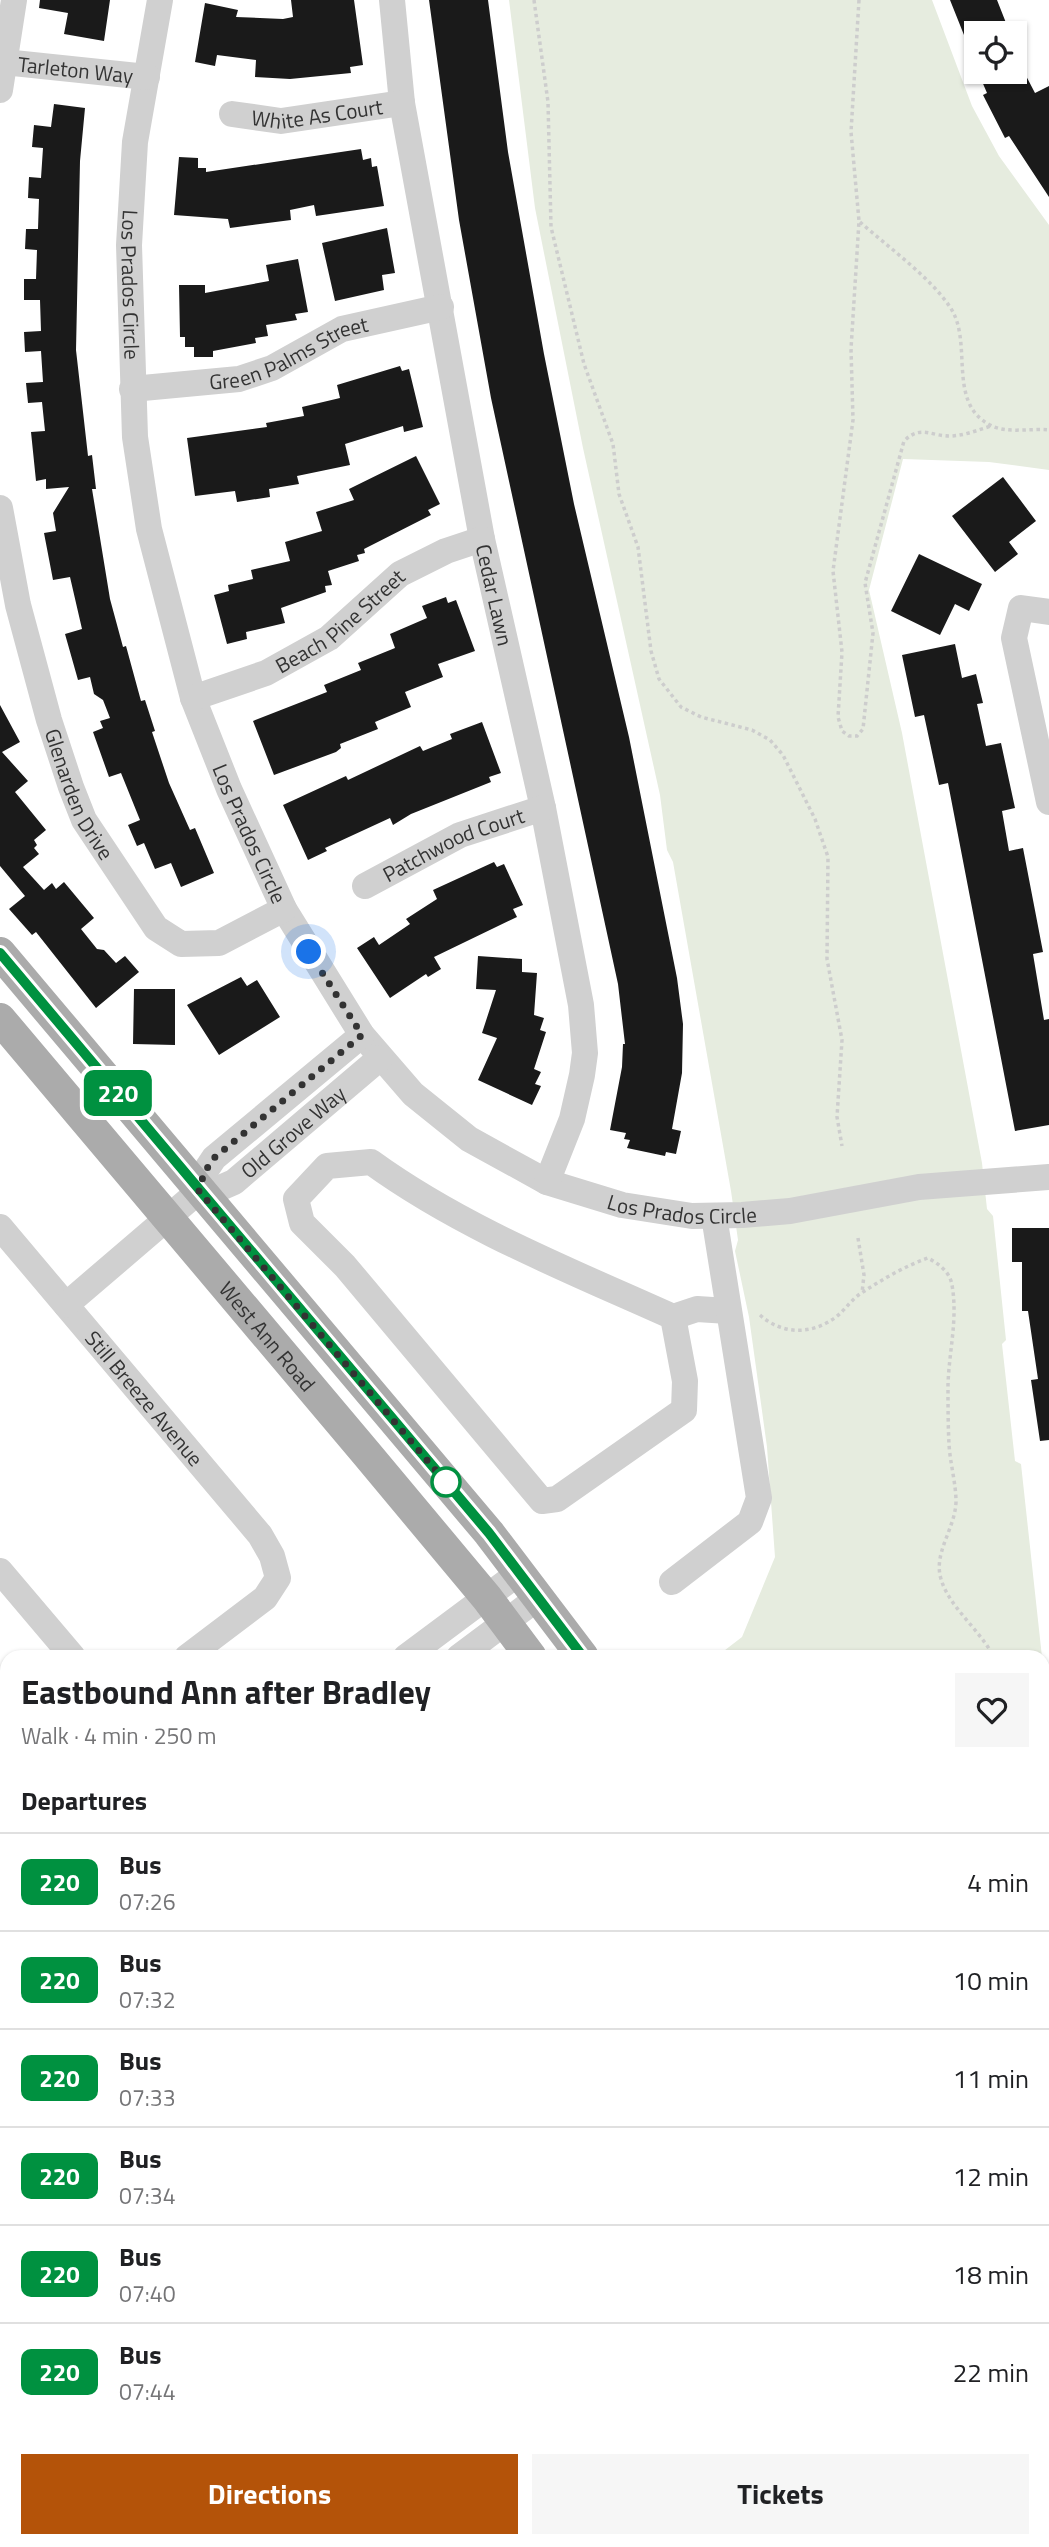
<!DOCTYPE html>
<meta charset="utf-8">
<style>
:root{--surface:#fff;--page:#f6f6f6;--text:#202124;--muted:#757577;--line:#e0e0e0;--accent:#b45309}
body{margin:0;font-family:"Titillium Web",sans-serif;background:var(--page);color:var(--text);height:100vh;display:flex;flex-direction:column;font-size:26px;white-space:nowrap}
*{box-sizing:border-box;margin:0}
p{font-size:23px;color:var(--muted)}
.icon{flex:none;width:38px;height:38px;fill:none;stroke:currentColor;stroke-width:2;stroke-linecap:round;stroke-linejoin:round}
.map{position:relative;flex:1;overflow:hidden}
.side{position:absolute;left:0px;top:1650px;width:1050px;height:898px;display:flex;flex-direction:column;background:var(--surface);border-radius:21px 21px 0 0;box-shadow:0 2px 5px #0004}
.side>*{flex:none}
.badge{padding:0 14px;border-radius:10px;font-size:24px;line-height:46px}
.controls{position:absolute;left:964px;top:21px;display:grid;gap:14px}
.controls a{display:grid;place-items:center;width:63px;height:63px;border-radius:0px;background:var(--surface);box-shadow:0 2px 5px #0004;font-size:35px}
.you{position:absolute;width:35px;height:35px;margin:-18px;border:5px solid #fff;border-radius:50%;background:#1a73e8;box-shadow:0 0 0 10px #1a73e833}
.map>.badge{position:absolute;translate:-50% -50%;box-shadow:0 0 0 4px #fff}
h2{padding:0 21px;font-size:26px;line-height:63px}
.round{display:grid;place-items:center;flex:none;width:74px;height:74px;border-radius:0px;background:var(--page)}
.headline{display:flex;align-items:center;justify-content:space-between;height:119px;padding:0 21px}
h1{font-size:33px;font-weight:700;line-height:52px}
.action{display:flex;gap:14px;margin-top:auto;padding:14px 21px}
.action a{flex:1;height:80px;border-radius:0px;background:var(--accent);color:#fff;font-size:28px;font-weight:700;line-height:80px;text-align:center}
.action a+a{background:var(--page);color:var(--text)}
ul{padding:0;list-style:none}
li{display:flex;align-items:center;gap:21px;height:98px;padding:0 21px;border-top:2px solid var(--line)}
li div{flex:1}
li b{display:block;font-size:26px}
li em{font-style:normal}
li .badge{min-width:77px;font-weight:700;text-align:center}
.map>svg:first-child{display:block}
.green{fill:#e6ecdf}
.building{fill:#1a1a1a}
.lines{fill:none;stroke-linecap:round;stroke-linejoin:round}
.path{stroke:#cdcdcd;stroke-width:3.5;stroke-dasharray:3.5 3.5;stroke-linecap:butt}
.minor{stroke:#d0d0d0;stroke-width:26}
.major{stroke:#ababab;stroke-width:32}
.line-casing{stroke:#fff;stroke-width:16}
.line{stroke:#009140;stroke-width:10}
.walk{stroke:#333;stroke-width:7;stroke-dasharray:0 12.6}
.stop-dot{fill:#fff;stroke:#009140;stroke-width:3.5}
.labels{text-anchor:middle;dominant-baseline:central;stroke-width:7;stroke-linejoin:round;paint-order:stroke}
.street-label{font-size:21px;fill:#333;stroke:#fff}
</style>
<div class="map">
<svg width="1049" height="2547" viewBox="0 0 1049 2547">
<rect width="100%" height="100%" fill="#fff"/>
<path class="green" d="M509 0H932L972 106 999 156 1049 225V470L989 462 903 459 869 590 902 733 982 1163 987 1209 993 1216 1006 1340 1002 1344 1015 1461 1021 1464 1042 1657H716L742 1637 775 1557 767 1447 749 1317 735 1251 738 1240 731 1191 673 862 667 850 660 795 583 448 535 208Z
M1043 1666 1048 1707 1044 1727 1049 1774V1908L1043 1906Z"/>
<path class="building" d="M40 0H110L104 41 64 34 68 13 39 8Z
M291 0H354L363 65 350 67 351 73 290 79 255 77 256 60 217 55 215 66 195 62 205 3 238 10 236 17 283 19 293 17Z
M429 0H488L508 152 544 354 574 504 629 737 677 978 683 1024 682 1073 672 1129 681 1131 676 1154 666 1152 665 1156 627 1148 630 1140 624 1139 626 1133 610 1130 622 1067 623 1044H625L618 984 491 398 459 220Z
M950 0H997L1010 33H976V65Z
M978 72H1024L1035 93 1049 86V197L1009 136 1005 138 983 95 987 93Z
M54 104 85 108 80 161 76 350 88 456 92 455 96 489H92L110 599 123 647 126 646 141 701 145 700 155 731 152 732 169 783 190 830 195 828 214 873 181 887 171 863 155 869 144 843 137 846 128 825 140 820 121 773 109 777 93 732 103 728 100 721 110 718 103 700 94 694 90 677 78 680 65 634 82 629 70 577 53 580 44 533 56 531 53 513 69 487 46 489V479L36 481 31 432 45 431 42 402 28 403 26 383 43 382 41 351 25 352 24 332 41 331 40 300H24V279H36L37 250 25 249 26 229H38L39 199 28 198 29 177 41 178 43 148 32 147 34 125 51 127Z
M361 149 363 160 371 158 372 167 377 166 384 206 316 216 314 205 290 210 291 220 230 228 228 219 174 215 179 157 198 158V168H206V172Z
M387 228 395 273 382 275 384 290 335 301 322 243Z
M298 259 308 312 295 314 297 320 266 325 268 336 255 338 256 343 213 351V357H194V347H185V337H180L179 285H205V293L269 281 266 265Z
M400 366 402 371 409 369 423 427 404 432 403 426 345 444 350 465 297 476 299 484 269 489 270 497 237 502 235 491 195 496 187 438 267 427 266 423 304 416 302 407 340 398 337 385Z
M416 456 440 504 428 510 431 515 364 549 365 553 357 555 359 561 328 571 332 585 325 586 326 592 281 608 285 623 246 632 247 639 227 644 214 595 229 591 228 585 253 579 251 570 290 561 285 542 322 531 316 512 354 500 349 489Z
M1003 477 1036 521 1009 542 1018 554 995 572 952 516Z
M919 554 982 584 969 611 955 604 940 635 891 611Z
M446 597 448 603 456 600 475 651 438 664 443 677 405 692 411 707 375 722 378 729 340 744 341 748 336 752 274 775 253 721 327 692 324 685 361 670 358 663 395 648 390 634 427 618 422 606Z
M955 644 962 678 976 674 983 703 977 704 986 746 1001 743 1015 808 1002 811 1009 851 1023 848 1043 952 1033 954 1044 1020 1049 1019V1125L1015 1131 948 783 939 785 924 715 915 717 902 655Z
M0 705 20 742 2 752 28 781 15 792 46 830 34 840 37 845 34 848 39 854 23 867 44 890 52 883 56 889 64 882 94 918 81 929 97 949 104 950 116 963 125 956 139 972 96 1008 36 932 32 935 9 909 25 896 0 866Z
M482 722 501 773 489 777 491 782 411 814 393 825 390 818 325 848 327 851 308 860 283 805 346 776 348 780 420 746 423 751 452 739 450 734Z
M494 862 497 867 504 864 523 905 513 909 517 917 434 957 441 969 428 977 426 974 390 998 357 948 374 937 379 945 410 924 406 919 437 899 433 890Z
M478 956 522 959V972L537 973 534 1015 544 1018 540 1030 546 1032 534 1069 541 1072 535 1084 541 1086 532 1105 478 1080 497 1038 482 1033 496 990 476 989Z
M241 977 247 986 257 980 280 1017 219 1055 187 1005Z
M134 989H175V1045L133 1044Z
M1012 1228H1049V1440L1040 1441 1031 1380 1038 1379 1028 1311H1022V1262H1012Z"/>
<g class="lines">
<path class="path" d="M534 0 548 102 551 227 584 364 613 444 619 494 638 547 651 651 659 679 681 707 701 717 752 730 770 740 783 755 815 819 828 857 827 959 842 1040 837 1117 842 1146
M859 0 851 132 859 221 851 349 853 420 833 571 842 652 838 717 842 731 849 736H857L863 729 873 633 865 583 904 441C921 424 932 437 952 436 966 435 978 430 991 426
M860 222C888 247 930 277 950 307 974 342 946 402 990 425 1006 434 1031 428 1049 430
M858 1238 864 1275 862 1293
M760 1315C782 1335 812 1335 836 1317 845 1310 851 1300 860 1294 881 1280 905 1266 928 1258 939 1264 950 1272 952 1285 958 1319 949 1351 948 1385 948 1405 948 1425 949 1444 950 1463 956 1483 956 1502 955 1529 933 1553 941 1579 949 1607 980 1630 994 1657
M1043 1881 1049 1883"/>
<g class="minor">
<path id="s1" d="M160 0 135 142 129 245 135 437 149 529 193 698 229 789 284 909 362 1035 413 1094 469 1139 547 1182 622 1205 692 1216 742 1215 790 1211 919 1187 1049 1177"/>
<path id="s2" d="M392 0 402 103 482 539 543 808 581 1005 585 1053 582 1075 572 1119 547 1182"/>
<path id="s3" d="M4 62 147 77"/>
<path d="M0 90 14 0"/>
<path id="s4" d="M232 114 281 121 402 103"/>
<path id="s5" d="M132 389 239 379 272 368 342 329 441 307"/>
<path id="s6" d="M0 508 18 605 49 720 71 787 84 820 156 928 181 944 219 943 284 909"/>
<path d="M1049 612 1021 608 1014 638 1049 802"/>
<path id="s7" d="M193 698 266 673 329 638 400 574 446 551 482 539"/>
<path id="s8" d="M365 886 460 835 543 808"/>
<path id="s9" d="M199 1191 218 1189 234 1182 380 1058"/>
<path id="s10" d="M0 1227 260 1535 272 1556 278 1578 265 1598 187 1657"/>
<path d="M66 1305 199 1191 204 1173 214 1158 362 1035"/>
<path d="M673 1317 685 1381 684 1410 557 1499 542 1501 345 1266 302 1223 296 1199 327 1166 371 1162C462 1228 571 1271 673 1317L697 1309 728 1311"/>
<path d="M0 1571 73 1657"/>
<path d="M672 1582 750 1522 759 1498 714 1216"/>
<path d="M406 1657 520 1572"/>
<path d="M459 1657 539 1597"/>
<path d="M0 1793 7 1788"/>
<path d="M0 1972 7 1967"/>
<path d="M1043 2021 1049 2023"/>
<path d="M0 2380 7 2390"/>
<path d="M1007 2541 1012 2547"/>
<path d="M14 2547 22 2541"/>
<path d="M645 2547 654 2541"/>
<path d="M1033 2547 1042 2541"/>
</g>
<g class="major">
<path d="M0 953 489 1533 583 1657"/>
<path id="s11" d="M0 1019 366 1453 487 1598 531 1657"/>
<path d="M1043 2288 1049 2296"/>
<path d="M1043 2361 1049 2369"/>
</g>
</g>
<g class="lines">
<defs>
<path id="line" d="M0 953 489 1533 583 1657"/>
</defs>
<use href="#line" class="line-casing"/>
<use href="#line" class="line"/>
<path class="walk" d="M309 952 362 1035 214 1158 204 1173 199 1191 454 1492 446 1482"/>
</g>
<circle class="stop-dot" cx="446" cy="1482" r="14"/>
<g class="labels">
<g class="street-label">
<text stroke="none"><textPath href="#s3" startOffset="72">Tarleton Way</textPath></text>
<text stroke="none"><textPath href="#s4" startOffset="86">White As Court</textPath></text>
<text stroke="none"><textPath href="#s1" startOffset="287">Los Prados Circle</textPath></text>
<text stroke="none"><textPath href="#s5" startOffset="163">Green Palms Street</textPath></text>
<text stroke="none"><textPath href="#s2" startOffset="604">Cedar Lawn</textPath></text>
<text stroke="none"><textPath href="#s7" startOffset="168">Beach Pine Street</textPath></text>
<text stroke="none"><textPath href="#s6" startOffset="298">Glenarden Drive</textPath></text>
<text stroke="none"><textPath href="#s1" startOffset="854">Los Prados Circle</textPath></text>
<text stroke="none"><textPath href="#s8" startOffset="98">Patchwood Court</textPath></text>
<text stroke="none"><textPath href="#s9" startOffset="114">Old Grove Way</textPath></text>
<text stroke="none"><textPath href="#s1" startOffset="1463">Los Prados Circle</textPath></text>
<text stroke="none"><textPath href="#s11" startOffset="415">West Ann Road</textPath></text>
<text stroke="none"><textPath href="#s10" startOffset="224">Still Breeze Avenue</textPath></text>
</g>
</g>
</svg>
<div class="controls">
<a><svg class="icon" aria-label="locate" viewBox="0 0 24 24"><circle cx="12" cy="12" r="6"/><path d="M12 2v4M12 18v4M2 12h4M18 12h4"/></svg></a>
</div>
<div class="you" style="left:309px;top:952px"></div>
<b class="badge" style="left:118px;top:1093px;background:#009140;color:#fff">220</b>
<section class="side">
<div class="headline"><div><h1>Eastbound Ann after Bradley</h1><p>Walk · 4 min · 250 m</p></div><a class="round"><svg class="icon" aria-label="heart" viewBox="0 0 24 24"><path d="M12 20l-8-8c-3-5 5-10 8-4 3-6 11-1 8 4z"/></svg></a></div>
<h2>Departures</h2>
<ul>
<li><span class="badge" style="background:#009140;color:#fff">220</span><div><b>Bus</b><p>07:26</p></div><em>4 min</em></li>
<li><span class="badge" style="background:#009140;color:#fff">220</span><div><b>Bus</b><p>07:32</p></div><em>10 min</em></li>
<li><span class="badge" style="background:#009140;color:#fff">220</span><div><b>Bus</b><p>07:33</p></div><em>11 min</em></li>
<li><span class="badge" style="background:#009140;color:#fff">220</span><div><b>Bus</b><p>07:34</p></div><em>12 min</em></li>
<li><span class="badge" style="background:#009140;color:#fff">220</span><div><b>Bus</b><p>07:40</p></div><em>18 min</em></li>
<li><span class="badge" style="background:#009140;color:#fff">220</span><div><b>Bus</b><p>07:44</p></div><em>22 min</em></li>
</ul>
<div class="action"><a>Directions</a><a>Tickets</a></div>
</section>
</div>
